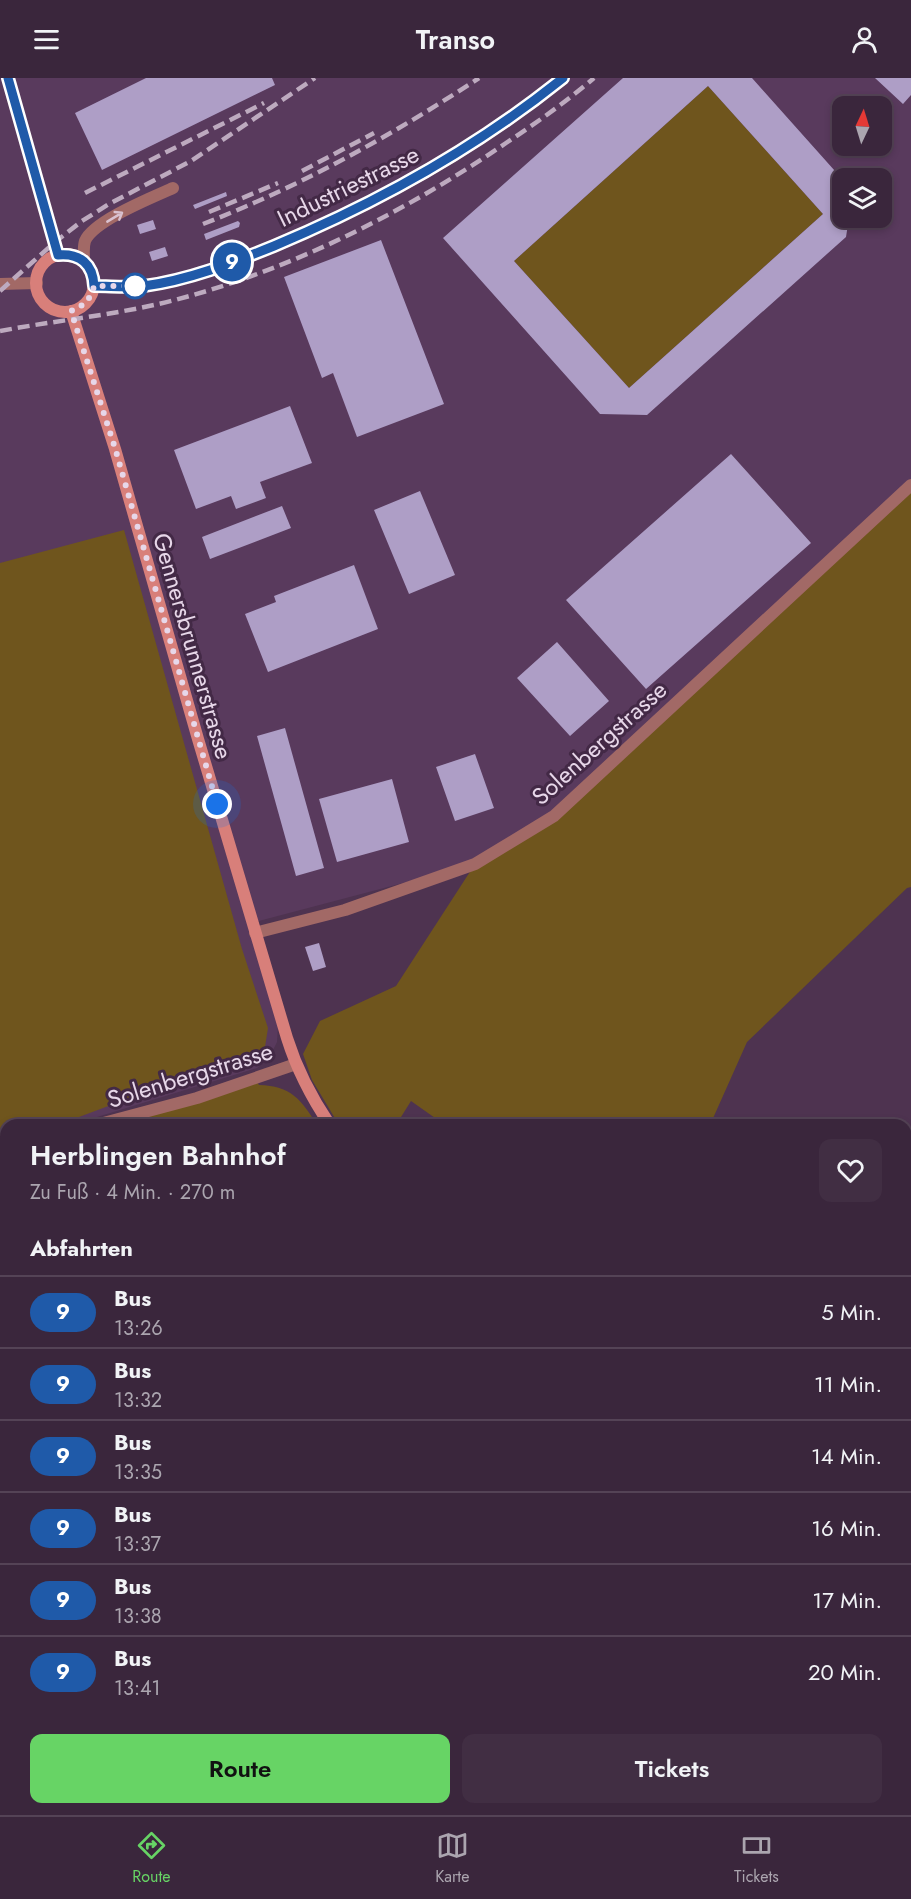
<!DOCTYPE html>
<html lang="de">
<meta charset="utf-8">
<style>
:root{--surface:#3a263c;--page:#412e43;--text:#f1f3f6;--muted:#aba5af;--line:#544356;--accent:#67d465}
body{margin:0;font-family:Jost,sans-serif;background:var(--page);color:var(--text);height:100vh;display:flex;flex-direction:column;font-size:22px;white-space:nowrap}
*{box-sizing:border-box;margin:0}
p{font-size:20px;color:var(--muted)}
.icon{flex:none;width:33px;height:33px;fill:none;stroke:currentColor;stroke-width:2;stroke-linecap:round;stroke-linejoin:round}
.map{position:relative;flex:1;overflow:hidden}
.drawer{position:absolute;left:0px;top:1041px;width:912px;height:696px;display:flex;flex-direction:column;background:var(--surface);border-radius:18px 18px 0 0;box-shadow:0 3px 9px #0003,0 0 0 2px var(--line)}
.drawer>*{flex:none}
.badge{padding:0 12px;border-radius:20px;font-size:21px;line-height:39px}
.needle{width:39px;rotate:4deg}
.controls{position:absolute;left:832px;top:18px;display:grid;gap:12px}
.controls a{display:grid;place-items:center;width:60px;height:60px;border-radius:12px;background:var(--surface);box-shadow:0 3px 9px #0003,0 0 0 2px var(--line);font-size:30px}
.you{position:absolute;width:30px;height:30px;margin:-15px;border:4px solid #fff;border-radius:50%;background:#1a73e8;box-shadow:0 0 0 9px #1a73e833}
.map>.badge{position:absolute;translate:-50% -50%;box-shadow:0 0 0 3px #fff}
h2{padding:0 30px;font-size:22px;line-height:54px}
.round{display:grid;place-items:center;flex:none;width:63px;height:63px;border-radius:12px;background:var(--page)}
.summary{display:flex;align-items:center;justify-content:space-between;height:102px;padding:0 30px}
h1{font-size:28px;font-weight:600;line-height:45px}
.cta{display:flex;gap:12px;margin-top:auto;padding:12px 30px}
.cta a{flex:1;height:69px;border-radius:12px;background:var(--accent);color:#111;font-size:24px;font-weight:600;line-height:69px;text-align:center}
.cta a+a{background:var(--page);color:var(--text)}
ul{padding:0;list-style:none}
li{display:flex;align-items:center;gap:18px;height:72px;padding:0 30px;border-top:2px solid var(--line)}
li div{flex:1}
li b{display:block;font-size:22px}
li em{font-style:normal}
li .badge{min-width:66px;font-weight:700;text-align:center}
header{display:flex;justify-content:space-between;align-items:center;height:78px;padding:0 30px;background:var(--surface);font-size:27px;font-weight:600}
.tab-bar{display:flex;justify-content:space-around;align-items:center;height:84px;border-top:2px solid var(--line);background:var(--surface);font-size:16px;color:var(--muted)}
.tab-bar a{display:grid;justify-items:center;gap:3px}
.tab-bar .active{color:var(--accent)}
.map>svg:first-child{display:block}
.built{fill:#593a5d;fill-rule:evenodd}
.green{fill:#6f551d}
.building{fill:#ae9ec6;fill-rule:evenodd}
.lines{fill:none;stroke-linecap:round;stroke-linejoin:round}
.street{stroke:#a26966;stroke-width:12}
.secondary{stroke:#d87f7a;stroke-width:12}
.rail{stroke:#bdaabf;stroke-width:4.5;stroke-dasharray:12 6;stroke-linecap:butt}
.oneway{stroke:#d9c1cf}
.line-casing{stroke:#fff;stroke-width:14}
.line{stroke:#1f5aa9;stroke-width:9}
.walk{stroke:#e7d7e9;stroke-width:6;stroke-dasharray:0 10.8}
.stop-dot{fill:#fff;stroke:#1f5aa9;stroke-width:3}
.labels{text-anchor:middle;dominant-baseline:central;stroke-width:6;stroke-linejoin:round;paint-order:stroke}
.street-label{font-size:24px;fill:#e7d7e9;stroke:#432946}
</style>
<header><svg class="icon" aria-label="menu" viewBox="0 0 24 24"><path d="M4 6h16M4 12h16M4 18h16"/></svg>Transo<svg class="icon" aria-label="person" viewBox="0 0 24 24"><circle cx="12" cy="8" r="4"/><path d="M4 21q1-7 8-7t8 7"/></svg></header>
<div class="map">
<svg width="911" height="1737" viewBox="0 0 911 1737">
<rect width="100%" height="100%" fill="#4e3350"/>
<path class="built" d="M0 0H911V407L554 738 475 786 251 845 278 948 277 964 272 974 266 983 257 990 71 1047H6V1067L0 1069ZM843 28H882V68H843ZM843 100H882V140H843Z"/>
<path class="green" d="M708 8 823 136 629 310 514 183Z
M911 407V809L907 810 747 964 710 1047H445L411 1023 396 1047H339L312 1002 303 976 320 943 396 908 475 786 554 738Z
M124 452 242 871 268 950 265 969 251 982 218 987 71 1042 55 1047H6V1061L0 1063V485Z
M255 1000 259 1007C291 1008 301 1021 317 1047H96Z
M911 1062V1169L906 1172V1064Z
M6 1071V1731H906V1530L911 1534V1737H0V1072Z
M911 1297V1510L906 1506V1308Z"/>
<path class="building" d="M146 0H272L275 7 102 92 75 35Z
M623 0H752L843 102V140H849L846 159 647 337 600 336 443 160ZM708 8 823 136 629 310 514 183Z
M875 0H911V17L903 26Z
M226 114 227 118 195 131 193 127Z
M153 142 156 151 140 156 137 147Z
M238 143 240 145 239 149 206 162 204 156Z
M381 162 444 326 357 359 333 295 322 300 284 199Z
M165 169 168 178 152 183 149 174Z
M290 328 312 385 260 404 266 420 236 431 231 418 196 431 174 372Z
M731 376 811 465 646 611 566 522Z
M420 413 455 497 409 516 374 432Z
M282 428 291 450 210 481 202 459Z
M354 487 378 551 268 594 245 536 276 524 274 518Z
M557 564 609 623 570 658 517 600Z
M285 650 324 790 296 798 257 658Z
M475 676 494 730 455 743 436 689Z
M392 701 409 764 337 784 319 721Z
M319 865 326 889 313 893 305 869Z"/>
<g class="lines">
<path class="street" d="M84 182C84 176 83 169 85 163 93 143 153 119 173 110
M0 206 37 205
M94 208C111 208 128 210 144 208 188 203 229 186 270 169 375 127 475 72 563 0
M255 855 345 832 475 786 554 738 911 407
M96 1047 197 1020 296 986
M0 1072 6 1071"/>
<path class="secondary" d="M8 0 58 177
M36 205a29 29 0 1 1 58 0a29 29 0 1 1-58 0Z
M71 233 115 371 198 661 287 960C297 992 311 1019 330 1047
M906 1520 911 1525"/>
<path class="rail" d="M302 93 374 55
M85 115 264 25
M209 134 278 105
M203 146C301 108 391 58 479 0
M0 213 55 164 82 143 109 126 191 83 315 0
M0 253C58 242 117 237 175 222 293 191 405 134 506 65 536 45 566 24 594 0"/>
</g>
<defs><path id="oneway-shaft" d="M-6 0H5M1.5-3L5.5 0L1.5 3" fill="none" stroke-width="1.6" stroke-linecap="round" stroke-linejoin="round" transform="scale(1.5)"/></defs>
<use class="oneway" href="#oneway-shaft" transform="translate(115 139) rotate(-31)"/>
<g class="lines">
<defs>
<path id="line" d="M8 0 58 177C80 175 93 186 94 208 111 208 128 210 144 208 189 202 232 185 274 168 377 125 476 70 563 0"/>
</defs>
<use href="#line" class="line-casing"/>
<use href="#line" class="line"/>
<path class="walk" d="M135 208H94C91 221 84 228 71 233L115 370 217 726"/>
</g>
<circle class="stop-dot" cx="135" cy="208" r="12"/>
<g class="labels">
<g class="street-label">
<text transform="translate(348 108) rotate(-26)">Industriestrasse</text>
<text transform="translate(193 568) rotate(74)">Gennersbrunnerstrasse</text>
<text transform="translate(599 665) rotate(-42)">Solenbergstrasse</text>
<text transform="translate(190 997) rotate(-17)">Solenbergstrasse</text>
</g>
</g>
</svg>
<div class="controls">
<a><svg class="needle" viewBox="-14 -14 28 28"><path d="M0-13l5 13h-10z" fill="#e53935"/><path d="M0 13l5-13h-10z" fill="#aba5af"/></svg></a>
<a><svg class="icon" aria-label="layers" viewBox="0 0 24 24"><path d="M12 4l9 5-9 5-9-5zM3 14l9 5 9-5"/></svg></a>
</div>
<div class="you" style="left:217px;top:726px"></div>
<b class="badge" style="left:232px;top:184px;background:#1f5aa9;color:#fff">9</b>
<section class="drawer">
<div class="summary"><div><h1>Herblingen Bahnhof</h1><p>Zu Fuß · 4 Min. · 270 m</p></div><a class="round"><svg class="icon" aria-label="heart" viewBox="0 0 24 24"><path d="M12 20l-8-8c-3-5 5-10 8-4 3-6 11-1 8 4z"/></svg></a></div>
<h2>Abfahrten</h2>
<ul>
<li><span class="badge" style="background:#1f5aa9;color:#fff">9</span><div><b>Bus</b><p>13:26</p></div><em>5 Min.</em></li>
<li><span class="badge" style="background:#1f5aa9;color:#fff">9</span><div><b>Bus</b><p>13:32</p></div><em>11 Min.</em></li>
<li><span class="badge" style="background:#1f5aa9;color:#fff">9</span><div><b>Bus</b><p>13:35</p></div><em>14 Min.</em></li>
<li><span class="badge" style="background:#1f5aa9;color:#fff">9</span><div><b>Bus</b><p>13:37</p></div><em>16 Min.</em></li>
<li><span class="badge" style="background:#1f5aa9;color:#fff">9</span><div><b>Bus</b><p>13:38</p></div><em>17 Min.</em></li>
<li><span class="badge" style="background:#1f5aa9;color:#fff">9</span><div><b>Bus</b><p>13:41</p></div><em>20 Min.</em></li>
</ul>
<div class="cta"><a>Route</a><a>Tickets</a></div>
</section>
</div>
<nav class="tab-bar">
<a class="active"><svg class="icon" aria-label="directions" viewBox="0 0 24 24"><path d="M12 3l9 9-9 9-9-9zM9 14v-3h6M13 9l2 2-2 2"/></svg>Route</a>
<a><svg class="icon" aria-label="map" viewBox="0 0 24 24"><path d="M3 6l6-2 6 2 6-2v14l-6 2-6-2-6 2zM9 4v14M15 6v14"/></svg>Karte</a>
<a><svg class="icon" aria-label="tickets" viewBox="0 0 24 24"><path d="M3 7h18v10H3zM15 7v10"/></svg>Tickets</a>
</nav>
